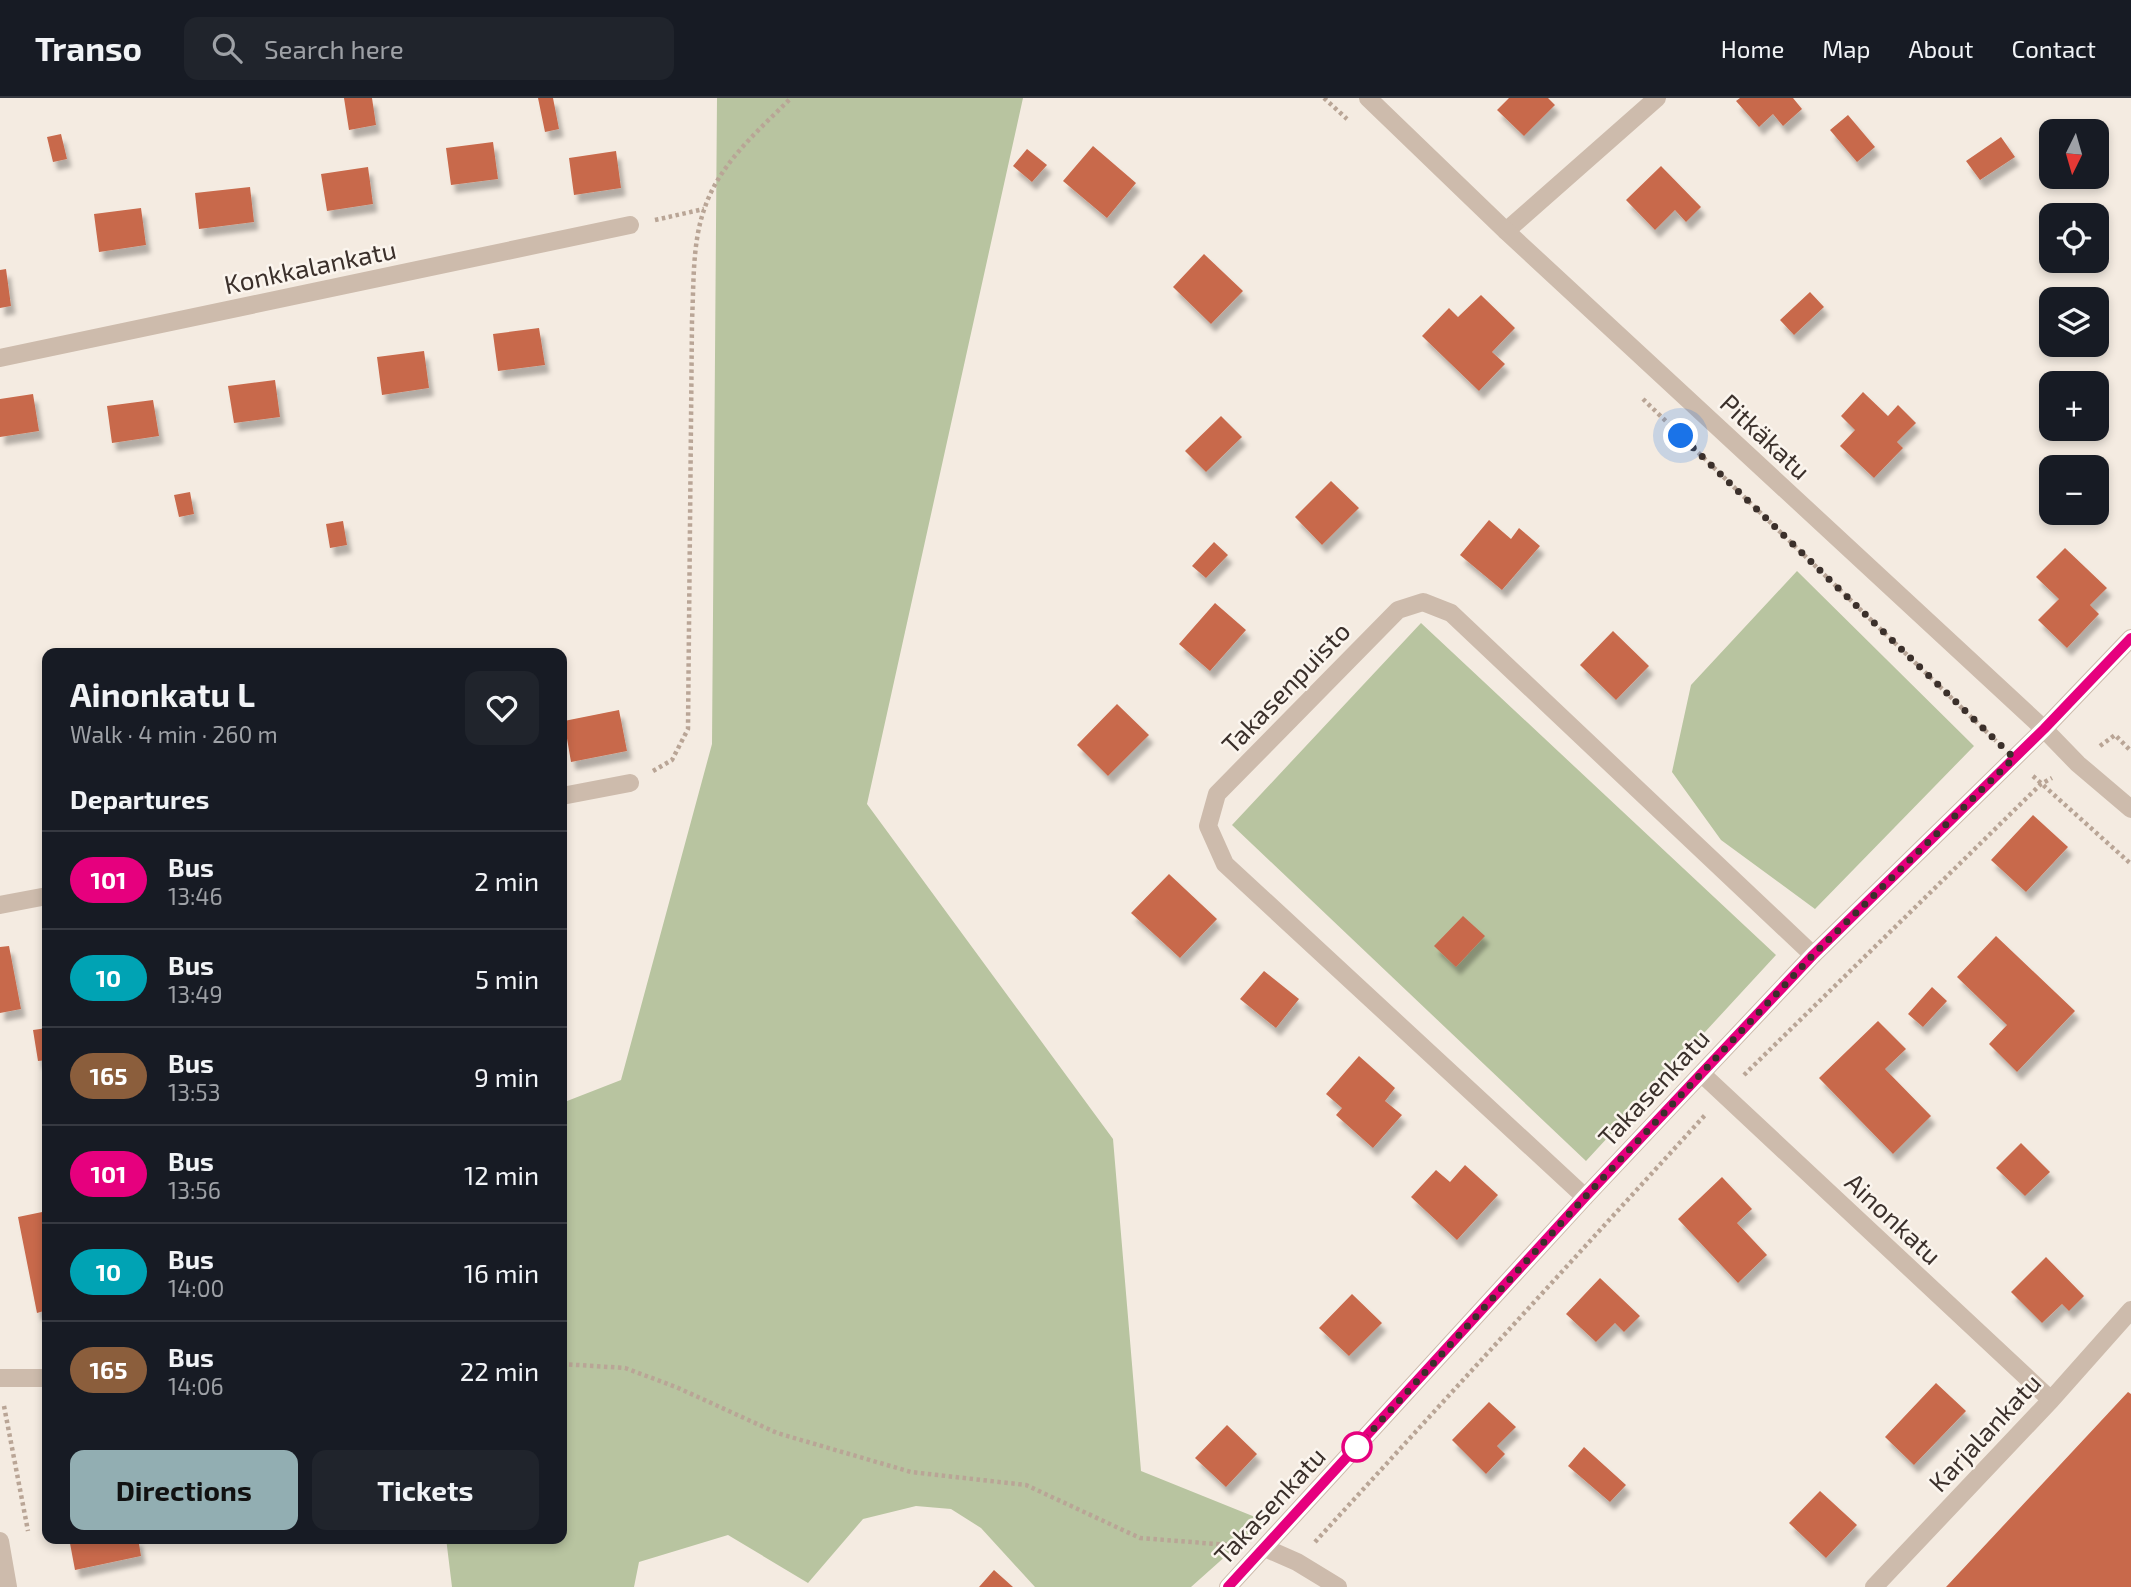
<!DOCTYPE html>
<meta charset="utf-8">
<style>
:root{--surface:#171b24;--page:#20242c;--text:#f1f3f6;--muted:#9ea1a6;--line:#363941;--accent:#92aeb2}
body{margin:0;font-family:"Exo 2",sans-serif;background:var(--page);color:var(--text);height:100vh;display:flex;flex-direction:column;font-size:26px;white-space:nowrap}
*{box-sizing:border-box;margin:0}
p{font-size:23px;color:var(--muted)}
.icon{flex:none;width:38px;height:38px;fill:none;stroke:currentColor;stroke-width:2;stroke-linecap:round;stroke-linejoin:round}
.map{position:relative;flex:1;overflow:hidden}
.drawer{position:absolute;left:42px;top:550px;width:525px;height:896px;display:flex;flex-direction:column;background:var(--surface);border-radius:14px;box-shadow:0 4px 10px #0003}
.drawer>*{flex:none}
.badge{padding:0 14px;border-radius:23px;font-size:24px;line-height:46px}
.needle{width:46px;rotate:185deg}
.tools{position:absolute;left:2039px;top:21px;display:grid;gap:14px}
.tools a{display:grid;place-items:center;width:70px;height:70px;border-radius:14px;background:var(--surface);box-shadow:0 4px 10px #0003;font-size:35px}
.you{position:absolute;width:35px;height:35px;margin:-18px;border:5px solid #fff;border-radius:50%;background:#1a73e8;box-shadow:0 0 0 10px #1a73e833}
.map>.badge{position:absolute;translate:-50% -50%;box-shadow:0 0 0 4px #fff}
h2{padding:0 28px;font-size:26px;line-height:63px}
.round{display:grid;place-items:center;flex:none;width:74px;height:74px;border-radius:14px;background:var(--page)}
.headline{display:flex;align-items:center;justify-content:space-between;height:119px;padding:0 28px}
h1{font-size:33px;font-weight:700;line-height:52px}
.primary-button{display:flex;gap:14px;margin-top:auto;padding:14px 28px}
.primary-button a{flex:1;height:80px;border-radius:14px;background:var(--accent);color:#111;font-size:28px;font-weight:700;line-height:80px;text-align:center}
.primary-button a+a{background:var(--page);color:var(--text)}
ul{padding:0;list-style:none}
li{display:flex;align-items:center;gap:21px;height:98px;padding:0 28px;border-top:2px solid var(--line)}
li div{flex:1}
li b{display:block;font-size:26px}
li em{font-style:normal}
li .badge{min-width:77px;font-weight:700;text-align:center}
header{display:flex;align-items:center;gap:42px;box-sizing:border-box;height:98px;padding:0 35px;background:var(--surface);border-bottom:2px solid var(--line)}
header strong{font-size:33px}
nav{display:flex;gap:38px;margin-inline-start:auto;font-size:24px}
.search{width:490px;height:63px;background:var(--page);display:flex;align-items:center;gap:18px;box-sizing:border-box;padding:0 24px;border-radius:14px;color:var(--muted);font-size:26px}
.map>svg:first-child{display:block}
.green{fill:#b8c4a0}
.building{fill:#c8694b;filter:url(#shadow)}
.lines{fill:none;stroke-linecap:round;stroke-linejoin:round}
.path{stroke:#b9a596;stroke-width:4.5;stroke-dasharray:3.5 3.5;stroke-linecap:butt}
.service{stroke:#cdbbac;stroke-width:18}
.minor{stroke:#cdbbac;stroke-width:18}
.tertiary{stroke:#cdbbac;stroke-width:18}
.line-casing{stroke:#fff;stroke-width:16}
.line{stroke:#e6007e;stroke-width:10}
.walk{stroke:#3b302b;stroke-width:7;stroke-dasharray:0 12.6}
.stop-dot{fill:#fff;stroke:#e6007e;stroke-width:3.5}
.labels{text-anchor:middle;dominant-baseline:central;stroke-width:5;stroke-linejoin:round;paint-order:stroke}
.street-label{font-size:26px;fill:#3b302b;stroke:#fbf5ee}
</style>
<header>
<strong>Transo</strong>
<div class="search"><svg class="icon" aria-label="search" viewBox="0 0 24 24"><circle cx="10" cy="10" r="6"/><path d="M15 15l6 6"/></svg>Search here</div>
<nav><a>Home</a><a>Map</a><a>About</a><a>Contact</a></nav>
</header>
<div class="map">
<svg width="2131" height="1489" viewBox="0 0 2131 1489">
<defs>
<filter id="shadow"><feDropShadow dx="4.5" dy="8" stdDeviation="2" flood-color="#0004"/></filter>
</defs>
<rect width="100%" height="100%" fill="#f4ebe1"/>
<path class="green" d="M717 0H1023L867 706 1113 1041 1141 1373 1265 1423 1191 1489H1035L981 1430 951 1411 916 1408 863 1421 808 1485 728 1437 639 1464 634 1489H452L446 1440H562V1005L621 982 712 646Z
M1797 473 1974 648 1815 811 1721 742 1672 674 1691 587Z
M1421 525 1776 857 1586 1063 1232 727Z"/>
<path class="building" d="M344 0H372L376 27 349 32Z
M538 0H553L559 31 545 34Z
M1509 0H1548L1555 7 1524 38 1497 12Z
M1740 0H1793L1802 11 1783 28 1773 16 1759 29 1736 3Z
M1848 17 1875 49 1857 64 1830 32Z
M61 36 67 61 53 64 47 39Z
M2001 39 2015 59 1980 82 1966 63Z
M493 44 498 81 451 87 446 50Z
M1093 48 1136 85 1107 120 1063 83Z
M1027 51 1047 67 1032 84 1013 68Z
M616 53 621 90 574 97 569 60Z
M1661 68 1701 109 1686 124 1675 112 1655 132 1626 102Z
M368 69 373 106 327 113 321 76Z
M250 89 254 124 199 131 195 95Z
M141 110 146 147 99 154 94 116Z
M1204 156 1243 193 1211 226 1173 189Z
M6 171 11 208 0 210V172Z
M1810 194 1824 209 1794 237 1780 222Z
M1481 197 1515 230 1492 254 1505 266 1479 293 1422 238 1449 210 1458 219Z
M539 230 545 267 498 273 493 236Z
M424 253 429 290 382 297 377 259Z
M275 282 280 319 234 325 228 288Z
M1863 294 1888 318 1898 307 1916 325 1897 344 1903 350 1874 380 1840 348 1855 332 1841 318Z
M33 296 39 333 0 339V301Z
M153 302 159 338 112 345 107 308Z
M1221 318 1242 339 1206 374 1185 353Z
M1331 383 1359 410 1322 447 1295 419Z
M190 394 194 416 179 419 174 397Z
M1489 422 1511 441 1519 430 1540 448 1502 492 1460 457Z
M343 423 347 447 330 450 326 426Z
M1214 444 1228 457 1206 480 1192 468Z
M2065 450 2107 490 2090 507 2099 516 2067 550 2038 522 2059 501 2036 479Z
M1215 505 1246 532 1210 573 1179 546Z
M1613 533 1649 568 1616 602 1580 567Z
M1117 606 1149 637 1108 678 1077 647Z
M619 612 627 653 571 664 564 623Z
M2033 717 2068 749 2026 794 1991 762Z
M1169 776 1217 821 1180 860 1131 815Z
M1463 818 1485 838 1456 869 1434 848Z
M1996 838 2075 913 2017 974 1989 946 2007 927 1957 879Z
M9 848 21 911 0 915V849Z
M1264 873 1299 901 1276 930 1240 901Z
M1932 889 1947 903 1923 929 1908 916Z
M1878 923 1906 951 1885 971 1931 1018 1893 1056 1819 980Z
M47 930V962L38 963 33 932Z
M1359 958 1395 990 1385 1003 1402 1017 1373 1050 1336 1017 1342 1010 1326 996Z
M2021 1045 2050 1074 2025 1098 1996 1070Z
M1465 1067 1498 1097 1457 1142 1411 1099 1436 1072 1450 1084Z
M1722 1079 1752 1111 1737 1125 1767 1157 1738 1185 1678 1121Z
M47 1113V1212L37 1215 18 1119Z
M2046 1159 2084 1198 2069 1213 2062 1206 2042 1225 2011 1194Z
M1600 1180 1640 1218 1624 1234 1615 1225 1596 1244 1566 1216Z
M1352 1196 1382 1225 1349 1258 1319 1230Z
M1936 1285 1966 1313 1914 1367 1885 1339Z
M2128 1294 2131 1296V1489H1946Z
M1489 1304 1516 1329 1497 1348 1505 1356 1486 1376 1452 1342Z
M1227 1327 1257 1356 1226 1389 1195 1360Z
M1584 1349 1626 1387 1610 1404 1568 1368Z
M1820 1393 1857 1427 1826 1460 1789 1425Z
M69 1440H138L141 1458 75 1472Z
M994 1472 1013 1489H979Z"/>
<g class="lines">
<path class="path" d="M1324 0 1347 21
M655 122 704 111
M1643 301 1996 643
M2100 648 2115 637 2131 653
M653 673 672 662 688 631 692 222C694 185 692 144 705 109 720 65 759 32 791 0
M2033 678 2131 766
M1744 977 2041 686 2052 680
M562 1266 625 1270 676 1289 777 1335 911 1374 1026 1387 1140 1440 1229 1447
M4 1308 28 1433
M1315 1444 1706 1016"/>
<path class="service" d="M1265 1450 1297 1464 1338 1489"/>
<path class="minor" d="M1506 133 1657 0
M0 260 630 127
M2044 631 2131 540
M562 698 630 685
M0 807 47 798
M1702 976 2051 1302
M1585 1099 1225 766 1208 728 1217 696 1398 512 1423 504 1451 515 1813 857
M0 1280H47
M0 1443 8 1489
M1874 1489 2051 1302 2131 1212"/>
<path class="tertiary" d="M1368 0 1506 133 2044 631 2078 666 2131 711
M1228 1489 1585 1099 1813 857 2044 631"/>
</g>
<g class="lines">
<defs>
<path id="line" d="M1228 1489 1585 1099 1813 857 2044 631 2131 540"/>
</defs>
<use href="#line" class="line-casing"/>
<use href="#line" class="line"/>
<path class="walk" d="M1357 1349 1585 1099 1813 857 2014 660 1681 338"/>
</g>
<circle class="stop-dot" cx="1357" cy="1349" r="14"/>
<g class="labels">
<g class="street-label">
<text transform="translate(310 168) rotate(-12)">Konkkalankatu</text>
<text transform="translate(1766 338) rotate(43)">Pitkäkatu</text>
<text transform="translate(1285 589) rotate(-46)">Takasenpuisto</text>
<text transform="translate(1653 989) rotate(-47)">Takasenkatu</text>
<text transform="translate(1894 1120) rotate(43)">Ainonkatu</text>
<text transform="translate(1984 1334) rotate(-47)">Karjalankatu</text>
<text transform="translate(1269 1407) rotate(-47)">Takasenkatu</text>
</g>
</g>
</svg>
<div class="tools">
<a><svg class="needle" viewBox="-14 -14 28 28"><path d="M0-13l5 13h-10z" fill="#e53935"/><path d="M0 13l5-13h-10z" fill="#9ea1a6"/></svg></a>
<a><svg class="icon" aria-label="locate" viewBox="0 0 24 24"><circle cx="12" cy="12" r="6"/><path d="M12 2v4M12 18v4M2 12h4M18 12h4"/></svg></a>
<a><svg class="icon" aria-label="layers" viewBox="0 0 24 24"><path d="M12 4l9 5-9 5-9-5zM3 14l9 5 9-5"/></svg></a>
<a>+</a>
<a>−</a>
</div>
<div class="you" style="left:1681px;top:338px"></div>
<section class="drawer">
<div class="headline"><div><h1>Ainonkatu L</h1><p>Walk · 4 min · 260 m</p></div><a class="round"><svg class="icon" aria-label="heart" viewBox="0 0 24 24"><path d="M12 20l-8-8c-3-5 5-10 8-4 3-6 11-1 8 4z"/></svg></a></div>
<h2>Departures</h2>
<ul>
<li><span class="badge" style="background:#e6007e;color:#fff">101</span><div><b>Bus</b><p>13:46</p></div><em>2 min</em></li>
<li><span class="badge" style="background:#00a3b4;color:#fff">10</span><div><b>Bus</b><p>13:49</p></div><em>5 min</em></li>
<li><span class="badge" style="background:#8b5e3c;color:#fff">165</span><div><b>Bus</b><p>13:53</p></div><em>9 min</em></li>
<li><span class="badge" style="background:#e6007e;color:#fff">101</span><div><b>Bus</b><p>13:56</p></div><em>12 min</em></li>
<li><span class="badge" style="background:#00a3b4;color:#fff">10</span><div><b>Bus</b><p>14:00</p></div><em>16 min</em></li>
<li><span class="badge" style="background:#8b5e3c;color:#fff">165</span><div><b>Bus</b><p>14:06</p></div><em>22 min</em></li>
</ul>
<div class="primary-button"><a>Directions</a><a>Tickets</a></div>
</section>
</div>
